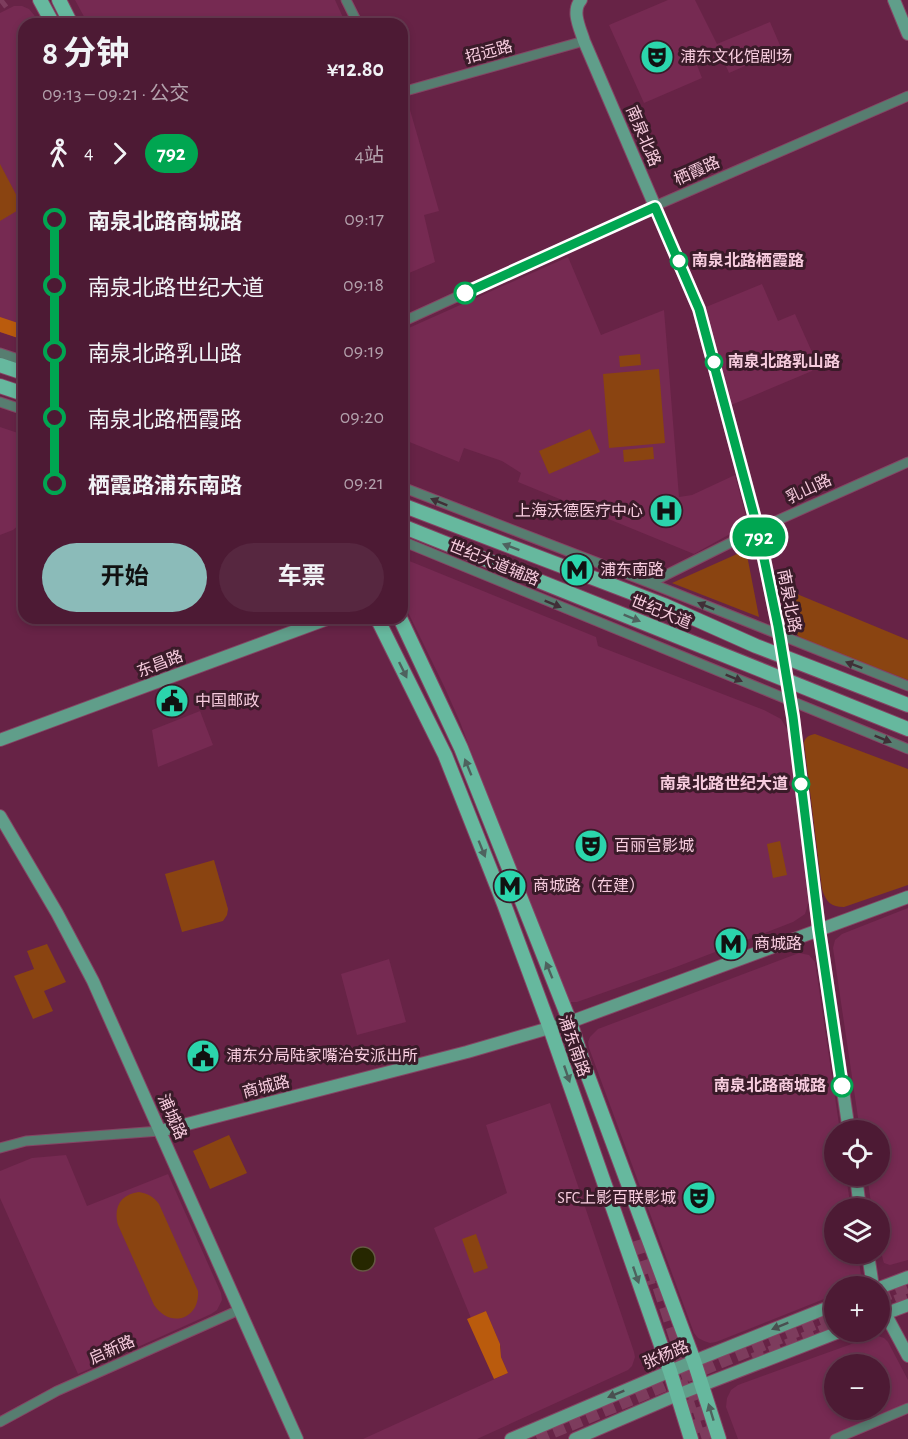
<!DOCTYPE html>
<html lang="zh">
<meta charset="utf-8">
<style>
:root{--surface:#4d1a34;--page:#572740;--text:#f1f3f6;--muted:#b3a1ac;--line:#64384f;--accent:#8bbbb9}
body{margin:0;font-family:"Alegreya Sans","Noto Sans SC",sans-serif;background:var(--page);color:var(--text);height:100vh;display:flex;flex-direction:column;font-size:22px;white-space:nowrap}
*{box-sizing:border-box;margin:0}
p{font-size:20px;color:var(--muted)}
.icon{flex:none;width:33px;height:33px;fill:none;stroke:currentColor;stroke-width:2;stroke-linecap:round;stroke-linejoin:round}
.map{position:relative;flex:1;overflow:hidden}
.panel{position:absolute;left:18px;top:18px;width:390px;height:606px;display:flex;flex-direction:column;background:var(--surface);border-radius:18px;box-shadow:0 3px 9px #0003,0 0 0 2px var(--line)}
.panel>*{flex:none}
.badge{padding:0 12px;border-radius:20px;font-size:21px;line-height:39px}
.buttons{position:absolute;left:824px;top:1120px;display:grid;gap:12px}
.buttons a{display:grid;place-items:center;width:66px;height:66px;border-radius:50%;background:var(--surface);box-shadow:0 3px 9px #0003,0 0 0 2px var(--line);font-size:30px}
.map>.badge{position:absolute;translate:-50% -50%;box-shadow:0 0 0 3px #fff}
.legs{display:flex;align-items:center;gap:9px;height:66px;padding:0 24px;font-size:20px}
.legs p{margin-inline-start:auto}
.head{display:flex;align-items:center;justify-content:space-between;height:102px;padding:0 24px}
h1{font-size:33px;font-weight:700;line-height:45px}
.cta{display:flex;gap:12px;margin-top:auto;padding:12px 24px}
.cta a{flex:1;height:69px;border-radius:36px;background:var(--accent);color:#111;font-size:24px;font-weight:700;line-height:69px;text-align:center}
.cta a+a{background:var(--page);color:var(--text)}
ul{padding:0 24px;list-style:none}
li{display:flex;align-items:center;gap:21px;height:66px;font-size:22px}
li i{display:grid;place-items:center;width:9px;height:100%;margin:0 8px;background:currentColor}
li i::after{content:'';width:15px;height:15px;margin:-8px;border:4px solid;border-radius:50%;background:var(--surface)}
li p{margin-inline-start:auto}
li:first-child i{background:linear-gradient(#0000 50%,currentColor 0)}
li:last-child i{background:linear-gradient(currentColor 50%,#0000 0)}
.map>svg:first-child{display:block}
.built{fill:#762a52;fill-rule:evenodd}
.green{fill:#8a4411}
.forest{fill:#ba5b0d}
.water{fill:#262700;stroke:#655843;stroke-width:1.5}
.lines{fill:none;stroke-linecap:round;stroke-linejoin:round}
.secondary-tunnel{stroke:#7d3c5d;stroke-width:12;stroke-dasharray:12 6;stroke-linecap:butt}
.primary-tunnel{stroke:#7d3c5d;stroke-width:14;stroke-dasharray:14 7;stroke-linecap:butt}
.street-casing{stroke:#844564;stroke-width:11}
.secondary-casing{stroke:#844564;stroke-width:14}
.primary-casing{stroke:#844564;stroke-width:16}
.street{stroke:#577d70;stroke-width:9}
.secondary{stroke:#609e8a;stroke-width:12}
.primary{stroke:#66b89e;stroke-width:14}
.oneway{fill:#402f37}
.oneway2{fill:#4e625e}
.oneway3{fill:#494f50}
.line-1-casing{stroke:#fff;stroke-width:14}
.line-1{stroke:#00a651;stroke-width:9}
.stop-1-dot{fill:#fff;stroke:#00a651;stroke-width:3}
.labels{text-anchor:middle;dominant-baseline:central;stroke-width:6;stroke-linejoin:round;paint-order:stroke}
.street-label{font-size:16px;fill:#f7ccde;stroke:#3a1b29}
.poi-label{font-size:16px;fill:#f7ccde;stroke:#3a1b29;text-anchor:start}
.stop-label{font-size:16px;font-weight:bold;fill:#f7ccde;stroke:#3a1b29;text-anchor:start}
</style>
<div class="map">
<svg width="908" height="1439" viewBox="0 0 908 1439">
<rect width="100%" height="100%" fill="#672346"/>
<path class="built" d="M75 0H335L346 24H88Z
M668 0H695L717 44 770 22 782 50 729 73 719 50 695 60 702 78 644 103 609 25Z
M14 6H22L29 9 34 15 39 24H24V340L0 332V13Z
M406 96 439 211 424 215 435 262 402 276V98Z
M568 257 601 335 664 310 679 497 692 495 735 475 748 524 694 554 518 482 521 473 502 461 464 448 459 462 402 439V331Z
M762 284 778 321 795 314 816 361 812 371 731 405 706 307Z
M0 427 24 435V518L19 525 13 530 0 535Z
M402 558 596 637 598 646 764 710 781 719 790 734 809 901 805 914 793 922 676 967 577 1002H569L565 998 535 921 460 722 444 686 402 600Z
M200 711 213 745 158 767 152 730Z
M908 908V1260L890 1265 884 1263 883 1260 879 1243V1209H872L867 1176H879V1131H860L833 948 835 940 842 934Z
M799 953 809 955 815 962 840 1131H834V1176H846L851 1209H834V1254H858L861 1275 860 1279 854 1287H834V1295L716 1342 710 1343 704 1341 698 1338 694 1333 589 1048 588 1042 590 1037 598 1029Z
M389 959 406 1022 357 1035 341 974Z
M550 1103 634 1352 635 1357 632 1366 628 1370 477 1439H363L508 1373 501 1357V1347L486 1311 471 1318 434 1228 507 1193 486 1125Z
M66 1155 87 1206 168 1174 221 1293 222 1300 217 1310 211 1314 78 1374 0 1198V1171L32 1158Z
M878 1336 884 1338 888 1342 908 1380V1408L835 1439H738L726 1407 727 1398 731 1390 738 1385 871 1337ZM834 1365H879V1410H834Z"/>
<path class="green" d="M0 164 20 202V209L0 221Z
M640 354 641 365 620 367 619 356Z
M659 369 665 443 609 448 603 374Z
M590 429 600 452 549 474 539 451Z
M653 447 654 459 624 462 623 450Z
M746 550 759 617 672 583Z
M780 587 908 640V680L802 639C784 625 784 608 780 587Z
M815 734 908 769V885L844 907C831 907 826 902 822 889L804 742C806 737 809 735 815 734Z
M780 841 787 875 773 878 767 844Z
M214 860 228 909 227 915 223 921 182 932 165 874Z
M47 944 66 982 44 991 53 1011 33 1019 14 976 34 969 27 951Z
M229 1135 247 1173 210 1189 193 1151Z
M139 1192C148 1194 153 1196 159 1204L198 1291C200 1319 170 1329 154 1305L118 1225C113 1207 121 1194 139 1192Z
M476 1234 488 1268 474 1273 462 1239Z"/>
<path class="forest" d="M0 317 24 325V340L0 332Z
M486 1311 500 1344 501 1357 508 1373 494 1379 467 1319Z"/>
<path class="water" d="M351 1259a12 12 0 1 1 24 0a12 12 0 1 1-24 0Z"/>
<g class="lines">
<path class="secondary-tunnel" d="M879 1298 908 1287
M879 1308 908 1296
M753 1359 834 1326
M537 1439 719 1363 834 1316"/>
<path class="primary-tunnel" d="M0 3 4 0
M635 1241 649 1285
M653 1267 709 1439
M680 1380 699 1439"/>
<defs>
<path id="street" d="M346 0 358 24
M402 92 584 41
M402 322 655 206 908 96
M0 353 24 361
M0 402 24 410
M402 487 650 583 908 686
M402 541 908 749
M650 583 758 529 908 462
M0 1148 26 1141 160 1131
M0 1422 57 1391 239 1310
M835 1439 908 1408"/>
<path id="secondary" d="M581 0C571 11 580 28 584 41L699 309 758 529 778 626 793 717 819 929 849 1131
M894 0 908 34
M0 740 330 618
M0 816 57 913 93 981 297 1439
M160 1131 467 1052 570 1022 908 897
M856 1176 860 1209
M868 1254 873 1287
M879 1288 908 1277
M879 1302 908 1356
M879 1316 908 1305
M511 1439 694 1361 834 1305
M575 1439 677 1395 839 1332"/>
<path id="primary" d="M40 0 53 24
M59 0 71 24
M0 365 24 373
M0 386 24 394
M402 505 664 605 756 646 908 705
M402 526 908 729
M377 618 445 755 504 904 550 1028 670 1371 691 1439
M400 618 461 748 570 1022 585 1068 694 1361 719 1439"/>
</defs>
<use href="#street" class="street-casing"/>
<use href="#secondary" class="secondary-casing"/>
<use href="#primary" class="primary-casing"/>
<use href="#street" class="street"/>
<use href="#secondary" class="secondary"/>
<use href="#primary" class="primary"/>
</g>
<defs><path id="oneway-solid" d="M-6-.8H1V-3.2L6.5 0L1 3.2V.8H-6Z" transform="scale(1.5)"/></defs>
<g class="oneway">
<use href="#oneway-solid" transform="translate(439 502) rotate(-158)"/>
<use href="#oneway-solid" transform="translate(553 604) rotate(22)"/>
<use href="#oneway-solid" transform="translate(706 606) rotate(-158)"/>
<use href="#oneway-solid" transform="translate(854 665) rotate(-159)"/>
<use href="#oneway-solid" transform="translate(734 678) rotate(22)"/>
<use href="#oneway-solid" transform="translate(883 739) rotate(22)"/>
</g>
<g class="oneway2">
<use href="#oneway-solid" transform="translate(511 547) rotate(-159)"/>
<use href="#oneway-solid" transform="translate(632 618) rotate(22)"/>
<use href="#oneway-solid" transform="translate(403 670) rotate(64)"/>
<use href="#oneway-solid" transform="translate(468 767) rotate(-112)"/>
<use href="#oneway-solid" transform="translate(482 849) rotate(68)"/>
<use href="#oneway-solid" transform="translate(549 970) rotate(-112)"/>
<use href="#oneway-solid" transform="translate(567 1074) rotate(71)"/>
<use href="#oneway-solid" transform="translate(636 1275) rotate(71)"/>
<use href="#oneway-solid" transform="translate(711 1412) rotate(-107)"/>
</g>
<g class="oneway3">
<use href="#oneway-solid" transform="translate(780 1326) rotate(158)"/>
<use href="#oneway-solid" transform="translate(616 1394) rotate(158)"/>
</g>
<g class="lines">
<defs>
<path id="line-1" d="M465 293 655 207 699 309 758 530 778 626 793 717 819 929 842 1086"/>
</defs>
<use href="#line-1" class="line-1-casing"/>
<use href="#line-1" class="line-1"/>
</g>
<defs>
<symbol id="theatre-disc" viewBox="-11 -11 22 22"><circle r="9.5" fill="#2bd5ac" stroke="#3a1b29"/><path d="M-5-5.5Q0-4 5-5.5V0Q5 5 0 6Q-5 5-5 0ZM-3.3-2.5H-1v1.5H-3.3ZM1-2.5H3.3v1.5H1ZM-2.8 1Q0 5.5 2.8 1Z" fill="#111"/></symbol>
<symbol id="hospital-disc" viewBox="-11 -11 22 22"><circle r="9.5" fill="#2bd5ac" stroke="#3a1b29"/><path d="M-5-5h3v3.5h4V-5h3V5h-3V1.5h-4V5h-3Z" fill="#111"/></symbol>
<symbol id="metro-disc" viewBox="-11 -11 22 22"><circle r="9.5" fill="#2bd5ac" stroke="#3a1b29"/><path d="M-5.5 5V-5H-3L0 0L3-5H5.5V5H3V-.5L0 4L-3-.5V5Z" fill="#111"/></symbol>
<symbol id="civic-disc" viewBox="-11 -11 22 22"><circle r="9.5" fill="#2bd5ac" stroke="#3a1b29"/><path d="M-.6-6.5H3V-4.5H.6V-3L4-1V1h2V6H-6V1h2V-1L-.6-3ZM-1.2 2.5V6h2.4V2.5Z" fill="#111"/></symbol>
</defs>
<g fill-rule="evenodd">
<use href="#theatre-disc" x="638" y="38" width="38" height="38"/>
<use href="#hospital-disc" x="647" y="492" width="38" height="38"/>
<use href="#metro-disc" x="558" y="551" width="38" height="38"/>
<use href="#civic-disc" x="153" y="682" width="38" height="38"/>
<use href="#theatre-disc" x="572" y="827" width="38" height="38"/>
<use href="#metro-disc" x="491" y="867" width="38" height="38"/>
<use href="#metro-disc" x="712" y="925" width="38" height="38"/>
<use href="#civic-disc" x="184" y="1037" width="38" height="38"/>
<use href="#theatre-disc" x="680" y="1179" width="38" height="38"/>
</g>
<g class="stop-1-dot">
<circle cx="679" cy="261" r="8"/>
<circle cx="465" cy="293" r="10"/>
<circle cx="714" cy="362" r="8"/>
<circle cx="801" cy="784" r="8"/>
<circle cx="842" cy="1086" r="10"/>
</g>
<g class="labels">
<g class="street-label">
<text transform="translate(489 52) rotate(-15)">招远路</text>
<text transform="translate(643 136) rotate(67)">南泉北路</text>
<text transform="translate(697 171) rotate(-24)">栖霞路</text>
<text transform="translate(809 489) rotate(-25)">乳山路</text>
<text transform="translate(494 563) rotate(22)">世纪大道辅路</text>
<text transform="translate(789 601) rotate(79)">南泉北路</text>
<text transform="translate(661 612) rotate(22)">世纪大道</text>
<text transform="translate(160 664) rotate(-21)">东昌路</text>
<text transform="translate(574 1046) rotate(71)">浦东南路</text>
<text transform="translate(266 1087) rotate(-14)">商城路</text>
<text transform="translate(172 1117) rotate(66)">浦城路</text>
<text transform="translate(112 1350) rotate(-24)">启新路</text>
<text transform="translate(666 1355) rotate(-23)">张杨路</text>
</g>
<g class="poi-label">
<text x="680" y="57">浦东文化馆剧场</text>
<text x="643" y="511" text-anchor="end">上海沃德医疗中心</text>
<text x="600" y="570">浦东南路</text>
<text x="195" y="701">中国邮政</text>
<text x="614" y="846">百丽宫影城</text>
<text x="533" y="886">商城路（在建）</text>
<text x="754" y="944">商城路</text>
<text x="226" y="1056">浦东分局陆家嘴治安派出所</text>
<text x="676" y="1198" text-anchor="end">SFC上影百联影城</text>
</g>
<g class="stop-label">
<text x="692" y="261">南泉北路栖霞路</text>
<text x="728" y="362">南泉北路乳山路</text>
<text x="788" y="784" text-anchor="end">南泉北路世纪大道</text>
<text x="826" y="1086" text-anchor="end">南泉北路商城路</text>
</g>
</g>
</svg>
<div class="buttons">
<a><svg class="icon" aria-label="locate" viewBox="0 0 24 24"><circle cx="12" cy="12" r="6"/><path d="M12 2v4M12 18v4M2 12h4M18 12h4"/></svg></a>
<a><svg class="icon" aria-label="layers" viewBox="0 0 24 24"><path d="M12 4l9 5-9 5-9-5zM3 14l9 5 9-5"/></svg></a>
<a>+</a>
<a>−</a>
</div>
<b class="badge" style="left:759px;top:537px;background:#00a651;color:#fff">792</b>
<section class="panel">
<div class="head"><div><h1>8 分钟</h1><p>09:13 – 09:21 · 公交</p></div><b>¥12.80</b></div>
<div class="legs"><svg class="icon" aria-label="walk" viewBox="0 0 24 24"><circle cx="13" cy="4" r="2"/><path d="M13 8l-2 6 4 7M11 14l-3 7M7 12l3-4h3l4 4"/></svg>4<svg class="icon" aria-label="forward" viewBox="0 0 24 24"><path d="M9 5l7 7-7 7"/></svg><b class="badge" style="background:#00a651;color:#fff">792</b><p>4站</p></div>
<ul>
<li><i style="color:#00a651"></i><b>南泉北路商城路</b><p>09:17</p></li>
<li><i style="color:#00a651"></i><span>南泉北路世纪大道</span><p>09:18</p></li>
<li><i style="color:#00a651"></i><span>南泉北路乳山路</span><p>09:19</p></li>
<li><i style="color:#00a651"></i><span>南泉北路栖霞路</span><p>09:20</p></li>
<li><i style="color:#00a651"></i><b>栖霞路浦东南路</b><p>09:21</p></li>
</ul>
<div class="cta"><a>开始</a><a>车票</a></div>
</section>
</div>
